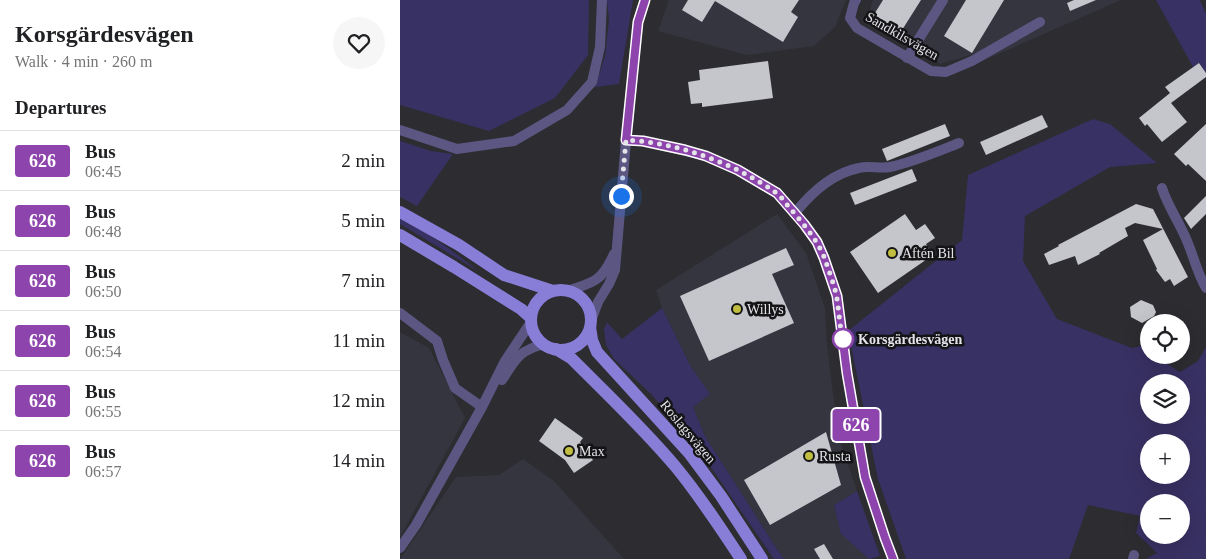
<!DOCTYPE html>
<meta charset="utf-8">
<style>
:root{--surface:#fff;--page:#f6f6f6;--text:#202124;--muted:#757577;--line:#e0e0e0}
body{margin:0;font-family:"Times New Roman",serif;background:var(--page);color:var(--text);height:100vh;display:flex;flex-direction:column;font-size:19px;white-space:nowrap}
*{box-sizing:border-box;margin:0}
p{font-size:16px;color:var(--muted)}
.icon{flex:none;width:28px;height:28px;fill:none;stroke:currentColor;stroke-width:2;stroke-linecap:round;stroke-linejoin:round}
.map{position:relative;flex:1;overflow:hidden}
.panel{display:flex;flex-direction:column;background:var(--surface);width:400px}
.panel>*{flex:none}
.badge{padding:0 10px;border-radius:4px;font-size:18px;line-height:32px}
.tools{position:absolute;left:740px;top:314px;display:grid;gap:10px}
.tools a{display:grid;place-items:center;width:50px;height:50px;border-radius:50%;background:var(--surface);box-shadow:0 5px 20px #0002;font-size:25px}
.you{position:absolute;width:25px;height:25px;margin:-12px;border:4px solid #fff;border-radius:50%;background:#1a73e8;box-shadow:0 0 0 8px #1a73e833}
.map>.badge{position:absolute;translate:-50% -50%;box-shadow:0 0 0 2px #fff}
h2{padding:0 15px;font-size:19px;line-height:45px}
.round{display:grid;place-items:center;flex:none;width:52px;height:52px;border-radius:26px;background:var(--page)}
.head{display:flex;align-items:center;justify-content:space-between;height:85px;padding:0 15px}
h1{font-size:24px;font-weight:700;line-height:38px}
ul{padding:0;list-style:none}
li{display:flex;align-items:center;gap:15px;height:60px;padding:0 15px;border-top:1px solid var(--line)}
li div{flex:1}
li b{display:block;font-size:19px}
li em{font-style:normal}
li .badge{min-width:55px;font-weight:700;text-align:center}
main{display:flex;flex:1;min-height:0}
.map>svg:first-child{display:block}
.built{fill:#353540}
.green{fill:#383163;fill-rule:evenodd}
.building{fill:#c5c5cc}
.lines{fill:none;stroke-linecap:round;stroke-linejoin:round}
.minor{stroke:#5b5782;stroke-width:10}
.major{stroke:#897ed7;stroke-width:12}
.line-casing{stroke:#fff;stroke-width:11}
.line{stroke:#8e44ad;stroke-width:8}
.walk{stroke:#e4e4e8;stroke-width:5;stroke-dasharray:0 9}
.poi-dot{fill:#c1bd40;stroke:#141417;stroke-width:2}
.stop-dot{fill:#fff;stroke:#8e44ad;stroke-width:2.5}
.labels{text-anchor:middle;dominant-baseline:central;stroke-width:5;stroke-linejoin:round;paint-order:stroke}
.street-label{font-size:14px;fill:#e4e4e8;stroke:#141417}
.poi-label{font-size:14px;fill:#e4e4e8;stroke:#141417;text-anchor:start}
.stop-label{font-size:14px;font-weight:bold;fill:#e4e4e8;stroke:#141417;text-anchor:start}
</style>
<main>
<section class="panel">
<div class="head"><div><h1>Korsgärdesvägen</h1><p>Walk · 4 min · 260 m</p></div><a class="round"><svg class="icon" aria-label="heart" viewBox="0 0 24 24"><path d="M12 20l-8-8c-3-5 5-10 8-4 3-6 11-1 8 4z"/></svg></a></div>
<h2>Departures</h2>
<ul>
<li><span class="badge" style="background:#8e44ad;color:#fff">626</span><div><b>Bus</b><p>06:45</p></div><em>2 min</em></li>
<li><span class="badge" style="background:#8e44ad;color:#fff">626</span><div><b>Bus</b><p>06:48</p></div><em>5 min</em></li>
<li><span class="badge" style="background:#8e44ad;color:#fff">626</span><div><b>Bus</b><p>06:50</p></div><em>7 min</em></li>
<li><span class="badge" style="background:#8e44ad;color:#fff">626</span><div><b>Bus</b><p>06:54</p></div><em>11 min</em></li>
<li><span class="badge" style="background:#8e44ad;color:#fff">626</span><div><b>Bus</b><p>06:55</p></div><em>12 min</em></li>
<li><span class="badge" style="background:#8e44ad;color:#fff">626</span><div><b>Bus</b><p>06:57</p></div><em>14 min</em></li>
</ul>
</section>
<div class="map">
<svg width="806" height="559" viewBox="0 0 806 559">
<rect width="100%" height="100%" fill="#2c2c31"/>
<path class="built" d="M269 0H446L435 27 414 46 347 55 258 31Z
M473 0H721L578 63 574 54 540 64 534 59 532 52 465 24Z
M377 214 406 253 425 308 427 344 438 435 457 491 434 505 441 534 470 559H384L373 543 305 436 293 407 310 394 291 367 262 308 256 290Z
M0 332 29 348 65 418 0 537Z
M123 459 154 481 224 559H0L56 477 99 475Z"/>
<path class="green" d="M0 0H189L188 55 155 98 89 131 0 105Z
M207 0H233L219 84 195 87 205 56 209 20Z
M756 0H800L806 14V73L799 63 793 67Z
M693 119 710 124 757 163 710 167 625 216 623 261 657 319 732 348 745 345 749 349V355H755L759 359 780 372 798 361 806 347V559H746L757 553 736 533 740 516 688 505 669 559H506L478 479 448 331 562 240 568 175ZM749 382H781V415H749ZM781 442V475H749V442ZM781 502V535H749V502Z
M0 141 31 151 53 154 17 206 0 197Z
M0 217C28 233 54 251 78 271L0 224Z
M262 308 291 367 310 394 293 407 305 436 373 543 384 559H374L299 450 251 394 214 359 206 345 204 329 207 322 222 339Z
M457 491 480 556 469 559 441 534 434 505Z"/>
<path class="building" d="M288 0H399L391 12 398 17 383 42 315 1 302 22 282 10Z
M483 0H521L497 38 470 21Z
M566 0H604L572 53 544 36Z
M674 0H696L670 11 667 3Z
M368 61 373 98 302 107V103L291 104 288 82 300 80 299 70Z
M799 63 806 73V77L771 103 787 122 762 142 747 124 745 126 739 118 770 93 765 87Z
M642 115 648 127 586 155 580 142Z
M545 124 550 136 487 161 482 149Z
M806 124V181L788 164 786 166 774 154Z
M512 169 517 181 455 205 450 193Z
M806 196V214L791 229 784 218Z
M736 204 753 209 788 277 774 286 770 279 765 282 756 270 757 269 743 240 763 229 735 223 725 228 728 236 699 253 700 254 678 265 675 256 649 265 644 254 659 246 658 245Z
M505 214 516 230 525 224 535 238 526 244 533 255 478 293 450 252Z
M386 248 394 265 372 274 394 323 309 361 280 296Z
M741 300 753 305 756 312 754 316 742 323 731 317 730 307Z
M155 418 183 438 180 442 193 460 174 473 165 460 139 441Z
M426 432 441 485 370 525 344 480Z
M424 544 433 559H420L414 549Z"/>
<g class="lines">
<path class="minor" d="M456 0 454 3 450 18 457 28 531 71 546 72 572 61 640 22
M507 58 543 0
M0 130 57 149 114 141 167 110 192 82 200 47 202 0
M226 141H243L306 156 338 170 377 193 404 224 417 242 424 258 437 296 447 373 465 477 485 539 493 559
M762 188C768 207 780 223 787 241 794 257 797 273 806 288
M395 213C411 193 433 173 459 168 469 165 480 169 490 167 513 162 536 152 559 143
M167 291C177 287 190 285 198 278 206 272 210 262 214 254
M0 313 37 341 43 360 55 388 82 407 16 525 0 548
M191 321 198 302 209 284 215 270 226 141 234 63 238 22 245 0
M102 380C116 359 118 351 144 344
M82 407 105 361 131 322
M733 559 734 555"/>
<path class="major" d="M0 212 59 245 104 275 153 291
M0 235 54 267 121 309 131 318
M131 320a30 30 0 1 1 60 0a30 30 0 1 1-60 0Z
M190 327 192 340 197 352 289 453 321 496 362 559
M156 349 171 358C206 393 243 428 275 466 299 495 320 527 341 559"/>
</g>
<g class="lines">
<defs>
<path id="line" d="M245 0 238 22 226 140 243 141 285 150 306 156 338 170 377 193 404 224 417 242 424 258 437 296 447 373 465 477 485 538 493 559"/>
</defs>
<use href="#line" class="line-casing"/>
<use href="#line" class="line"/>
<path class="walk" d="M221 196 226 140C276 142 334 163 375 192 380 195 384 201 388 206 402 222 417 239 425 259 429 272 435 286 437 299 439 312 440 329 443 339"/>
</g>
<g class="poi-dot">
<circle cx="492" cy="253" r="5"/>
<circle cx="337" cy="309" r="5"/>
<circle cx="169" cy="451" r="5"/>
<circle cx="409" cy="456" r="5"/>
</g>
<circle class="stop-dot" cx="443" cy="339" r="10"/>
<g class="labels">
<g class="street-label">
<text transform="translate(502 36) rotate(30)">Sandkilsvägen</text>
<text transform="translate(288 432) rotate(50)">Roslagsvägen</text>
</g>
<g class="poi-label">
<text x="502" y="253">Aftén Bil</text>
<text x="347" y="309">Willys</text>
<text x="179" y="451">Max</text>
<text x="419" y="456">Rusta</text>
</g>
<g class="stop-label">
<text x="458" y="339">Korsgärdesvägen</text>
</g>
</g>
</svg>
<div class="tools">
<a><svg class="icon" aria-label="locate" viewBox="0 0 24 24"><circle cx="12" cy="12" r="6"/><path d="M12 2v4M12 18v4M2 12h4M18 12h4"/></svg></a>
<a><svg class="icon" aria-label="layers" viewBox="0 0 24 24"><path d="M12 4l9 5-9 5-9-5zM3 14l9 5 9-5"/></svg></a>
<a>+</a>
<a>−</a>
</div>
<div class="you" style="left:221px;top:196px"></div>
<b class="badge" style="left:456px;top:425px;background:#8e44ad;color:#fff">626</b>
</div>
</main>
